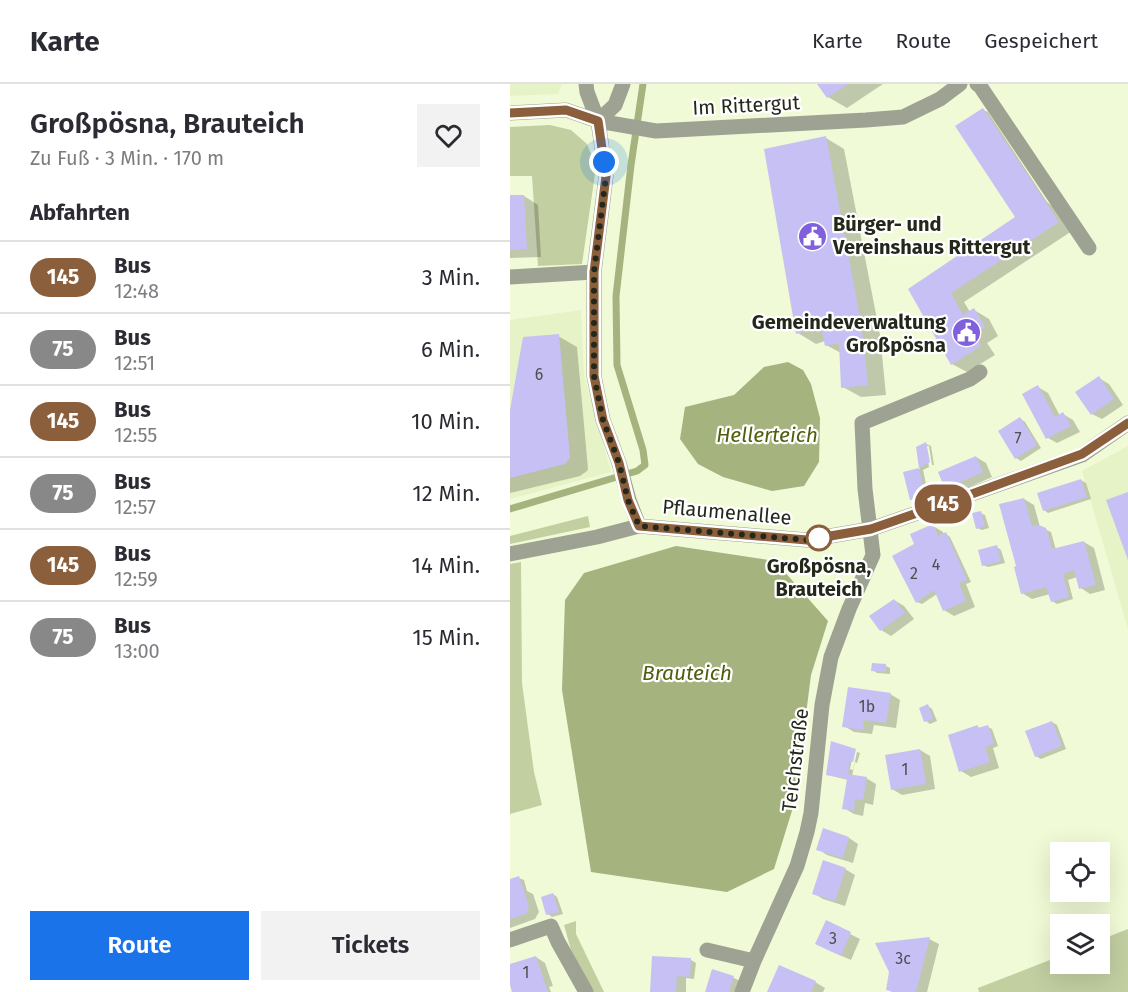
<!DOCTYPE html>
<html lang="de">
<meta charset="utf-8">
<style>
:root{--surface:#fff;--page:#f2f2f3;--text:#2b2b33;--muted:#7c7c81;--line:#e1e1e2;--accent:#1a73e8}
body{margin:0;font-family:"Fira Sans",sans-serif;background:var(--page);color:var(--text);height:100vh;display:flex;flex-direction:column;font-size:22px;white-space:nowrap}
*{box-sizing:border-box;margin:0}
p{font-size:20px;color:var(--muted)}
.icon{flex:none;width:33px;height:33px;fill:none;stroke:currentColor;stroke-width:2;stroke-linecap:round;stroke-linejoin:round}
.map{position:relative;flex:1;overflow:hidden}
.panel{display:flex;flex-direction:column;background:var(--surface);width:510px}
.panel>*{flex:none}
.badge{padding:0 12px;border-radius:20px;font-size:21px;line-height:39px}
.tools{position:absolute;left:540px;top:758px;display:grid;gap:12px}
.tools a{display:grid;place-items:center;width:60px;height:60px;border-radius:0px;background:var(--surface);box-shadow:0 6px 24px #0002;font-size:30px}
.you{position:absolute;width:30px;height:30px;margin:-15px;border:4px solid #fff;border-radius:50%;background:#1a73e8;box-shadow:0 0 0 9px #1a73e833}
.map>.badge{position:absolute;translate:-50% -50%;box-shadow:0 0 0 3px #fff}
h2{padding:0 30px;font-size:22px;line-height:54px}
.round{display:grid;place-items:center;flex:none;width:63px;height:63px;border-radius:0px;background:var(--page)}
.head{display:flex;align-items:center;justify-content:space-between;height:102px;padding:0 30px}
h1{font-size:28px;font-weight:600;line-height:45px}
.primary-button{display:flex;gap:12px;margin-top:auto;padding:12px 30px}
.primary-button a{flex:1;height:69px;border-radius:0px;background:var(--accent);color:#fff;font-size:24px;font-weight:600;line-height:69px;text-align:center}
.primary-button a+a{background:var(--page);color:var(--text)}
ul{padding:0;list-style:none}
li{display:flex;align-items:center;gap:18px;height:72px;padding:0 30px;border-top:2px solid var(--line)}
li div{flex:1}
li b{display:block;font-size:22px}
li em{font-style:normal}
li .badge{min-width:66px;font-weight:700;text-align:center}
header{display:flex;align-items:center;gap:36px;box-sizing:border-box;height:84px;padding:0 30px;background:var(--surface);border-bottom:2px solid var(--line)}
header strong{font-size:28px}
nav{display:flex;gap:33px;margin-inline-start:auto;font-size:21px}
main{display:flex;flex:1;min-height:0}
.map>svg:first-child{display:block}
.built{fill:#e6f3c7}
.green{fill:#c2cfa1}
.water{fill:#a5b37f}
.shadow{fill:#0003}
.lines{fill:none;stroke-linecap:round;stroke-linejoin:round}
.stream{stroke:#a5b37f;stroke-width:7}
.building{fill:#c7c0f4}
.minor{stroke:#9ea293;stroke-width:15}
.line-casing{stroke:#fff;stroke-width:14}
.line{stroke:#8b5e3c;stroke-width:9}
.walk{stroke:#24281a;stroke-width:6;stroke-dasharray:0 10.8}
.stop-dot{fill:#fff;stroke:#8b5e3c;stroke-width:3}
.labels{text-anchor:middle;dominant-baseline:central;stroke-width:4.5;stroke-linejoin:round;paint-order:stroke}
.number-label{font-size:16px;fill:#4d4e50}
.street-label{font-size:20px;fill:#24281a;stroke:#fff}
.poi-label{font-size:20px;font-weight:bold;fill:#24281a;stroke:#fff;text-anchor:start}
.stop-label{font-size:20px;font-weight:bold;fill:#24281a;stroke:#fff}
.water-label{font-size:21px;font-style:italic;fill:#505f0e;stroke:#fff}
</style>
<header>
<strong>Karte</strong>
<nav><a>Karte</a><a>Route</a><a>Gespeichert</a></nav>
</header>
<main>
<section class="panel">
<div class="head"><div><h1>Großpösna, Brauteich</h1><p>Zu Fuß · 3 Min. · 170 m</p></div><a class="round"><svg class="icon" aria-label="heart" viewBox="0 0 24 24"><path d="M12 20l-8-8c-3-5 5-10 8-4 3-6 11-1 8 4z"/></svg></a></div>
<h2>Abfahrten</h2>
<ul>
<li><span class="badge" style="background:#8b5e3c;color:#fff">145</span><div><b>Bus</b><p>12:48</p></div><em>3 Min.</em></li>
<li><span class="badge" style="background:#888;color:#fff">75</span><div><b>Bus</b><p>12:51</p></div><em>6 Min.</em></li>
<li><span class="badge" style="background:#8b5e3c;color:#fff">145</span><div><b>Bus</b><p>12:55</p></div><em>10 Min.</em></li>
<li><span class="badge" style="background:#888;color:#fff">75</span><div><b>Bus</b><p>12:57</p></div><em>12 Min.</em></li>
<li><span class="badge" style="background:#8b5e3c;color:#fff">145</span><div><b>Bus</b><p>12:59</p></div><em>14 Min.</em></li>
<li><span class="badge" style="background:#888;color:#fff">75</span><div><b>Bus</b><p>13:00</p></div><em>15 Min.</em></li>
</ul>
<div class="primary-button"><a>Route</a><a>Tickets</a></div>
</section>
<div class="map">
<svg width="618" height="908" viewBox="0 0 618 908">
<rect width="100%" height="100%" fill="#f0fad6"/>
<path class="built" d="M0 0H52L48 10 0 12Z
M71 226 74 291 101 388 0 415V236Z
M618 362V545L572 387Z"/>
<path class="green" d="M40 41 61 46 77 60 86 83 72 180 28 182 22 92H0V43Z
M78 432 80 443 0 460V452Z
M11 478 12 599 24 688 32 721 0 730V480Z
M66 837V850L94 908H82L61 866 54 841Z
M618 845V908H469L468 904 550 872V879H590V856Z"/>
<path class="water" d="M278 278 293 286 301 300 310 334 309 378 294 402 262 407 213 393 188 380 170 355 175 323 224 311 254 283Z
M166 462 265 477 318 537 301 591 285 717 264 785 217 808 81 788 52 606 55 516 74 489Z"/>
<path class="shadow" d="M309 0H373L337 24 318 13Z
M473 26 478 28 537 118 547 125 562 147 454 218 460 228 464 226 479 235 488 252 477 259 485 271 457 288 442 280 400 205 507 133Z
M316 54 334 65 370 251 376 311 351 313 333 303 331 269 316 261 315 257 306 260 288 249Z
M14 112 28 121 31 173 0 174V113Z
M48 252 67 263 78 385 77 387 70 392 0 409V335Z
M589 294 599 300 613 321 592 335 582 330Z
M528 303 538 309 550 332 553 330 563 336 570 348 547 359 538 354Z
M511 335 515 338 531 364 511 377 506 374Z
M416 360 421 362 424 381H422L419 362H416L419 383 413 386 419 414 405 418 401 415 394 389 410 385 407 364Z
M466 373 476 379 482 393 446 409 437 404Z
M571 396 576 399 581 415 538 429 534 426Z
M514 415 524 421 530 443 541 448 546 466 574 458 584 464 595 506 580 510 571 504 567 493 558 496 563 515 547 520 542 517 540 510 522 515 512 509 508 483Z
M470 429 475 431 479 444 472 446 467 444Z
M423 442 433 448 434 451 436 450 440 453 461 498 456 500 465 523 444 532 434 526 427 510 412 520 407 518 404 462Z
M487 463 491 466 495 479 478 483 473 481Z
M384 516 394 522 404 535 381 552 371 546Z
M376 582 380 584V590L367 589 363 586Z
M380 610 390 616 386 644 364 641 362 650 344 648 334 642Z
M418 622 422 625 427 637 420 640 416 637Z
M542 638 547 641 556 665 531 675 526 672Z
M468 643 472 645 478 643 482 645 488 662 483 664 489 684 461 693 451 687Z
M344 666 340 685 343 686 347 668 350 669 347 679 345 678 342 692 356 694 366 700 363 721 355 719 353 732 344 730 334 724 338 696 322 692 318 690Z
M410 666 420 672 425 705 392 711 382 705Z
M339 754 348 760 343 779 317 771 308 765Z
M335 785 345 791 335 822 313 815 303 809Z
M9 794 14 796 17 807 23 810 29 828 25 835 0 844V797Z
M43 810 47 813 53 830 42 833 38 830Z
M316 838 350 855 341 876 316 865Z
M419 855 429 860 417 908H382L377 905Z
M26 873 35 879 43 902 39 903 41 908H4L0 896V882Z
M143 874 181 876 186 879 184 895 176 894V908H141Z
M203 887 224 894 234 899 231 908H197Z
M305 898 315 904 313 908H259Z"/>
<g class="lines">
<path class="stream" d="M0 425 127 387 135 381 133 366 107 281 106 212 121 81 133 0"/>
</g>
<path class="building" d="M307 0H338L317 14Z
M473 24 549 138 441 209 453 231 464 224 475 243 464 250 471 262 441 281 398 205 505 133 445 42Z
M316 52 351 239 358 301 331 304 329 259 315 262 311 243 286 250 254 65Z
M0 111H14L17 165 0 166Z
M49 250 60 374 55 380 51 381 0 394V326L13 253Z
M589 292 604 315 581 331 565 308Z
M528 301 545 333 553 328 561 342 536 355 512 310Z
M510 333 527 361 505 375 488 347Z
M416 358 420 378 409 384 406 363Z
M466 372 473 388 435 405 428 388Z
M409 384 415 412 400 416 393 388Z
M571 395 577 413 533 427 527 409Z
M618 408V476L596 416Z
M514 414 522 442 529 441 536 444 542 465 574 457 586 501 569 505 564 486 553 490 559 513 541 518 536 503 511 510 504 483 506 482 489 420Z
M471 427 475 442 466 445 462 429Z
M423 440 428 452 436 448 457 496 449 499 456 517 433 527 424 506 406 519 382 472 404 460 400 450Z
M487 461 491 477 472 482 468 466Z
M384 515 395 529 370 547 359 532Z
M362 579 376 580V588L361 587Z
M338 603 381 609 376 639 354 636 353 646 332 643Z
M418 620 423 635 414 638 409 624Z
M542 637 552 662 525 673 515 647Z
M468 641V644L478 641 484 660 475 663 480 678 449 688 438 651Z
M321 657 346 665 343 678 340 677 338 690 357 693 353 716 345 715 344 727 332 725 337 695 316 691Z
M410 665 416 700 381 706 375 671Z
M313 744 339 753 333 774 306 766Z
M313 776 336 784 325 817 302 810Z
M9 792 19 822 16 830 0 835V795Z
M43 809 49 828 36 831 31 813Z
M316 836 341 848 331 872 305 860Z
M420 853 406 908H386L376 906 379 888 365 859Z
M26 872 38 908H2L0 901V880Z
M142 872 181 874 180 893 167 892 166 908H140Z
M269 881 306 897 301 908H257Z
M202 885 224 892 219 908H195Z"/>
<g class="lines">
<path class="minor" d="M76 0 77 8 88 37 96 92 84 188V292L93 336 109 379 119 416 129 442
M467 0 470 2 579 164
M0 29 56 26 88 37 146 47 356 36 393 33 430 15 450 0
M88 37 105 21 113 0
M0 193 84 188
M0 470 87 453 129 442 297 456 361 445 459 411 572 371 618 339
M0 856 41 842 48 858 76 908
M197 866 244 877
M232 908 244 877 287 782 297 748 301 729 312 621 321 573 339 525 363 471 355 405 352 339 460 295 470 288"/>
</g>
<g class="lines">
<defs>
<path id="line" d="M0 29 56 26 88 37 96 92 84 188V292L93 336 109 379 118 416 129 442 297 456 361 445 459 411 572 370 618 339"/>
</defs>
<use href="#line" class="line-casing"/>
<use href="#line" class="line"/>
<path class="walk" d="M94 78 96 92 84 188V292L93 336 109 379 118 416 129 442 297 456 309 454"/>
</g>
<defs>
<symbol id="civic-disc" viewBox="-11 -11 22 22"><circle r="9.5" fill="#7f61dc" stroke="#fff"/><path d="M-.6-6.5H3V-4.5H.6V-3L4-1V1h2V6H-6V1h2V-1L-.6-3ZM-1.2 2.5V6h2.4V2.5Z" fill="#fff"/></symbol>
</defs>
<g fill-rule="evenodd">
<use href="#civic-disc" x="286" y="136" width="33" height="33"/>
<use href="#civic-disc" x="440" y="232" width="33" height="33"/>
</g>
<circle class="stop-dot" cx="309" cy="454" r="12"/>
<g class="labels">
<g class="number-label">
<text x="29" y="290">6</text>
<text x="508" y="354">7</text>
<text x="426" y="480">4</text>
<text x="404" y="489">2</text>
<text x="357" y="622">1b</text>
<text x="395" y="685">1</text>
<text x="323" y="854">3</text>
<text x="393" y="874">3c</text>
<text x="16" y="888">1</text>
</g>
<g class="street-label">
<text transform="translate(236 21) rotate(-3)">Im Rittergut</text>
<text transform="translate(217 428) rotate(5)">Pflaumenallee</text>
<text transform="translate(285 676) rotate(-83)">Teichstraße</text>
</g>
<g class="poi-label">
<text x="323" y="140">Bürger- und<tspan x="323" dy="23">Vereinshaus Rittergut</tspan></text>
<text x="436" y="238" text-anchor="end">Gemeindeverwaltung<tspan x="436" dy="23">Großpösna</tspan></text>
</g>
<g class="stop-label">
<text x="309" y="482">Großpösna,<tspan x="309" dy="23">Brauteich</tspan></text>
</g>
<g class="water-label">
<text x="257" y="351">Hellerteich</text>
<text x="177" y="589">Brauteich</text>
</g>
</g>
</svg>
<div class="tools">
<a><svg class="icon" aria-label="locate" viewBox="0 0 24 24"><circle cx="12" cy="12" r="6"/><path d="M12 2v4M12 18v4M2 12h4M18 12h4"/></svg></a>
<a><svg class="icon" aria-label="layers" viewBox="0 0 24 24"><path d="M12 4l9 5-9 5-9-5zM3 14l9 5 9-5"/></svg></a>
</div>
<div class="you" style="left:94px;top:78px"></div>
<b class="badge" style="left:433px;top:420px;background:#8b5e3c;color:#fff">145</b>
</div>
</main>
